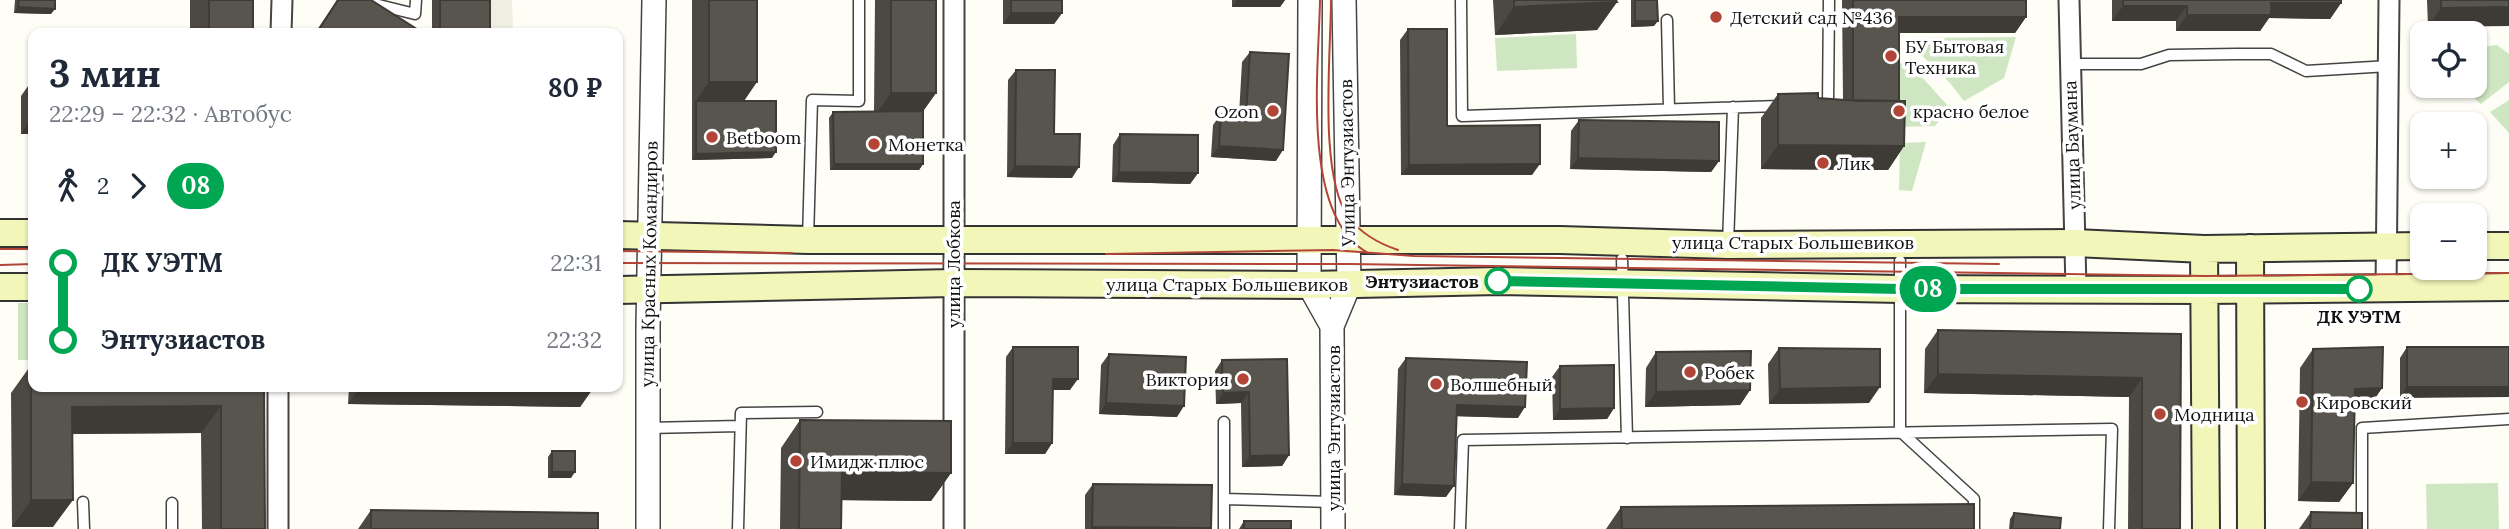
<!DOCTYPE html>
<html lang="ru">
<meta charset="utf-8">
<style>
:root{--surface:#fff;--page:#f2f2f3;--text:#1f2937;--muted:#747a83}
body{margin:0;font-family:Lora,serif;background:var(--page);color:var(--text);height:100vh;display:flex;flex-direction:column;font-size:26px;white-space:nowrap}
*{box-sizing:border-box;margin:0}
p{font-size:23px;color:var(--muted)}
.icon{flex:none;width:38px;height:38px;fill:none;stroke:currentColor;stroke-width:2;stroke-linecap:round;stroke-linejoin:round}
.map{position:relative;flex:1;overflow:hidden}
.sheet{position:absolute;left:28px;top:28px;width:595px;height:364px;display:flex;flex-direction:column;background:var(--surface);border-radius:14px;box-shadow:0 2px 5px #0004}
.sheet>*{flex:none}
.badge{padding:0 14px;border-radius:23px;font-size:24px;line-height:46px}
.buttons{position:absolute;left:2410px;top:21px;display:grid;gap:14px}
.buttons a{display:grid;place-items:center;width:77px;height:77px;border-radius:14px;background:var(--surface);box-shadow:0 2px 5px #0004;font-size:35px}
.map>.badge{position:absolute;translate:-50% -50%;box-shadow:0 0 0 4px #fff}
.legs{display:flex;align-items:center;gap:10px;height:77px;padding:0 21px;font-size:23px}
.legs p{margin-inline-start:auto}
.headline{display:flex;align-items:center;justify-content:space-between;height:119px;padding:0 21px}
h1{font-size:38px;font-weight:800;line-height:52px}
ul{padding:0 21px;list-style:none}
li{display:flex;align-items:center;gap:24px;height:77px;font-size:26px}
li i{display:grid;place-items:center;width:10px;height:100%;margin:0 9px;background:currentColor}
li i::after{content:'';width:18px;height:18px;margin:-9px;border:5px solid;border-radius:50%;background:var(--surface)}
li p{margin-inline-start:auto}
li:first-child i{background:linear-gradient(#0000 50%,currentColor 0)}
li:last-child i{background:linear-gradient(currentColor 50%,#0000 0)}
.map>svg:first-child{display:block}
.green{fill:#cfe6c2}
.plaza{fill:#efeee3}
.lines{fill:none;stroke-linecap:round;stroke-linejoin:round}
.service-casing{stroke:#444;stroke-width:13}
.minor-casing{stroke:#444;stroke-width:23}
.tertiary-casing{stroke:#444;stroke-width:26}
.secondary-casing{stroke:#333;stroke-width:30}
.service{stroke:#fff;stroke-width:10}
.minor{stroke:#fff;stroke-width:19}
.tertiary{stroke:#fff;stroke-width:23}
.secondary{stroke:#f3f6b9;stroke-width:26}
.tram{stroke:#b24538;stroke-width:2}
.wall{fill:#4c4843}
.shaded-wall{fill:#3e3b37}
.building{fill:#58544e;stroke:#3e3b37;stroke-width:2}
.line-1-casing{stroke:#fff;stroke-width:16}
.line-1{stroke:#00a651;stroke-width:10}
.poi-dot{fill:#b24538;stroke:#fff;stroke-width:2.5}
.stop-1-dot{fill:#fff;stroke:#00a651;stroke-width:3.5}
.labels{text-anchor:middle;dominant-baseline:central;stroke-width:7;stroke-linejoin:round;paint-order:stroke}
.poi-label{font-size:18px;fill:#111;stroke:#fff;text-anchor:start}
.street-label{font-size:18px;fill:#111;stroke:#fff}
.stop-label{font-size:18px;font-weight:bold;fill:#111;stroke:#fff;text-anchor:end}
</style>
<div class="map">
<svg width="2509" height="529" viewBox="0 0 2509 529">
<rect width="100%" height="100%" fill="#fefdf6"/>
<path class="green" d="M1576 34 1577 68 1497 71 1495 38Z
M2016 37 2004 78 1964 101 1950 83 1904 38Z
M2415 45H2422V71L2413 69Z
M2497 45 2509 54V82L2481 104 2459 86H2474L2475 48Z
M1909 63 1950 108 1935 126 1894 127 1892 64Z
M2509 100V133L2490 112Z
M1926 142 1912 191 1899 190 1900 143Z
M18 303H33V360H18Z
M2498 483 2499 529H2427L2426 484Z"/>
<path class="plaza" d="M483 0H512L513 33H482Z"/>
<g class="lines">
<defs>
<path id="service" d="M358 0 415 14 416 0
M1461 0 1462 116 1780 106
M1667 20 1669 109
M2070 64H2141L2169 55 2237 54H2271L2306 71 2389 66
M1823 105H1828L1829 0
M808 239 812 100 859 101V0
M1728 244 1733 107
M1622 259 1627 438
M1900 261V431L1974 499V529
M647 428 740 426
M1224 499 1332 502
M83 502 84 529
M172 503V529
M738 529 741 413 817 412
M1224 529V422
M1460 529 1463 440 2112 429 2109 529
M2362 529V428L2509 419"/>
<path id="minor" d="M2069 0 2076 289
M281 33 282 0
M2386 289 2389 0
M278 387V529
M954 529V0"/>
<path id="tertiary" d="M1310 0 1309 285 1332 326
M648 529V326L654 0
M1333 529 1332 326 1349 285 1344 0"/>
<path id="secondary" d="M0 233H33
M618 235 808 240H1560L1728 245 2075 243 2204 249 2422 246
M2474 246H2509
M2250 248 2251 529
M2204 249 2206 529
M0 287H33
M618 290 953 283 1309 285 1498 281 1900 289 2205 290 2509 287"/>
</defs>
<use href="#service" class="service-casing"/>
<use href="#minor" class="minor-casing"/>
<use href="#tertiary" class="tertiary-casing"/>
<use href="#secondary" class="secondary-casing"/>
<use href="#service" class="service"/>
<use href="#minor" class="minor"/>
<use href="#tertiary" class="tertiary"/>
<use href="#secondary" class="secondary"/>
<path class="tram" d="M1320 0C1319 67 1300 216 1368 253
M1331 0C1331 53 1318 176 1349 218 1361 233 1380 244 1398 250
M0 249H33
M618 251 792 253
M1106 254 1333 250 1414 256 1999 264
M618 263 1349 264 2205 276 2509 273
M0 265 33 264"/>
</g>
<path class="wall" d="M15 0H55L51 14 14 13Z
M190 0H253V33H190Z
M337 0H371L423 33H315Z
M432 0H490V29L502 33H432Z
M692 0H757L744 101 772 158 692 160Z
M875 0H936V93L923 111V164L919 170H830L829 118 833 112H874Z
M1003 0H1062V13L1054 24H1003Z
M1232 0H1285L1280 7H1232Z
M1493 0H1616L1617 2 1597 30 1495 35Z
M1631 0H1657L1654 26 1631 27Z
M1842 0H2026V17L2015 33H1899V101L1904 146 1888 170 1761 169V118L1778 94 1843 100Z
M2112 0H2341V3L2330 19 2269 18 2260 31H2176V21H2112Z
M2427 0H2509L2428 27Z
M1408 29 1447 126 1532 175H1401L1400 40Z
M1250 52 1276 161 1211 157 1213 125 1221 114 1239 115 1242 62Z
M1016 70 1072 178 1007 177 1008 80Z
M33 79V134H21V96Z
M1579 120 1719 161 1711 172 1570 169 1571 131Z
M1120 134 1198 173 1190 184 1112 182 1113 145Z
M1938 330 2181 334 2180 529H2128L2129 397 1924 393 1925 349Z
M1013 347 1070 390H1053L1052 443 1045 454H1005L1006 357Z
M2407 347H2509L2400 398V358Z
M1779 348 1869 403 1769 404 1768 364Z
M2313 349 2382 388 2369 407 2354 408 2353 483 2339 502 2298 501 2300 368Z
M1656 352 1750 390 1740 405 1645 407 1646 368Z
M1109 354 1177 417 1099 414 1101 365Z
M1406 358 1518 418 1456 416 1446 497 1394 495 1398 369Z
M1287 359 1289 455 1282 466 1242 467 1241 403 1216 404 1215 371 1222 360Z
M31 365 264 387 265 529H202L201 433 72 434 53 527H12L11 393Z
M1560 366 1614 408 1607 419 1553 420 1552 377Z
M349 387H594L580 407 348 404Z
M800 420 951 473 931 501 842 500 841 529H780L781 448Z
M552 451 571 478H548V457Z
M1093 484 1211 529H1085V495Z
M1621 507 1974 529H1606Z
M371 510 598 529H358Z
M2311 512 2310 529H2299Z
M2014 513 2060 529H2009L2010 519Z
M1244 521 1291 529H1239Z"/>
<path class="shaded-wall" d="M1237 0H1285L1280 7H1232Z
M1617 2 1597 30 1495 35 1514 7Z
M2271 3H2341L2330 19 2269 18 2260 31H2176L2187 15Z
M2123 6H2187L2176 21H2112Z
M18 7 55 9 51 14 14 13Z
M2509 7V26L2428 27 2441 8Z
M1011 13H1062L1054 24H1003Z
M1899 17H2026L2015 33H1888Z
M1635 21H1658L1654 26 1631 27Z
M709 82H757L740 107 696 101 692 107Z
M891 93H936L919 117H874Z
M33 116V134H21Z
M1778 145 1904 146 1888 170 1761 169Z
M1219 146 1283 150 1276 161 1211 157Z
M776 152 772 158 692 160 696 154Z
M1578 158 1719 161 1711 172 1570 169Z
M834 164H923L919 170H830Z
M1540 164 1532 175H1401L1409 165Z
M1015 166 1079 167 1072 178 1007 177Z
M1119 172 1198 173 1190 184 1112 182Z
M1938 374 2142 378 2129 397 1924 393Z
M1053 379H1078L1070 390H1045Z
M360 387H594L580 407 348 404Z
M1880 387 1869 403 1769 404 1780 389Z
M2407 387H2509V397L2400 398Z
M2382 388 2369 407 2342 408 2355 389Z
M1750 390 1740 405 1645 407 1656 392Z
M1249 392 1241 403 1216 404 1223 393Z
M1106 403 1184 406 1177 417 1099 414Z
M1457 405 1525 407 1518 418 1449 416Z
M221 406 201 433 53 434 72 407Z
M1614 408 1607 419 1553 420 1560 409Z
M1013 443H1052L1045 454H1005Z
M1289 455 1282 466 1242 467 1250 456Z
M552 472H575L571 478H548Z
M842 472 951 473 931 501 822 500Z
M2311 482 2353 483 2339 502 2298 501Z
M1402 484 1454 486 1446 497 1394 495Z
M31 500H73L53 527H12Z
M1092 527 1211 528 1091 529Z"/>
<path class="building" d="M19 0H55V9L18 7Z
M209 0H253V33H209Z
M338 0H371L423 33H329L320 28Z
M440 0H490V29H451L449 33H440Z
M709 0H757V82H709Z
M891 0H936V93H891Z
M1011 0H1062V13H1011Z
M1514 0H1616L1617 2 1514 7Z
M1635 0H1657L1658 21H1635Z
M1853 0H2026V17H1899V101L1853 100Z
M2123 0H2341V3H2271V15H2187V6H2123Z
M2441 0H2509V7L2441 8Z
M451 29H502V33H451Z
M1408 29H1447V126L1540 125V164L1409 165Z
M1250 52 1289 54 1283 150 1219 146 1221 114 1246 116Z
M1016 70H1055L1054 134H1080L1079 167 1015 166Z
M1818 93V98L1859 101H1905L1904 146 1778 145V94Z
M696 101H776V152L696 154Z
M923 111V164H834L833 112Z
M1579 120 1719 122V161L1578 158Z
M1120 134 1198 135V173L1119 172Z
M1938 330 2181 334 2180 529H2142V378L1938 374Z
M1013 347H1078V379H1053L1052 443H1013Z
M2383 347 2382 388 2355 389 2353 483 2311 482 2313 349Z
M2407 347H2509V387H2407Z
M1779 348 1880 349V387L1780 389Z
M1751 351 1750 390 1656 392V352Z
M1109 354 1186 357 1184 406 1106 403Z
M1406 358 1527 362 1525 407 1457 405 1454 486 1402 484Z
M1287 359 1289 455 1250 456 1249 392 1223 393 1222 360Z
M31 365H33V387H264L265 529H221V406L72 407 73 500H31Z
M1614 365V408L1560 409V366Z
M800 420 951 421V473L842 472 841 529H799Z
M552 451H575V472H552Z
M1093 484 1212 485 1211 528 1092 527Z
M1974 504V529H1622L1621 507Z
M371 510 598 513V529H371Z
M2311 512 2362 513V529H2310Z
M2014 513 2061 518 2060 529H2012Z
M1244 521H1291V529H1244Z"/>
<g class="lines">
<defs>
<path id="line-1" d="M1498 281 1900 289H2359"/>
</defs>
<use href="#line-1" class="line-1-casing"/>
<use href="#line-1" class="line-1"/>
</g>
<g class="poi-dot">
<circle cx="1716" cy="17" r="7"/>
<circle cx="1891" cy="56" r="7"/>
<circle cx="1273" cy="111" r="7"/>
<circle cx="1899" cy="111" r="7"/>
<circle cx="712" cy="137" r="7"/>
<circle cx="874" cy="144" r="7"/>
<circle cx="1823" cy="163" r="7"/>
<circle cx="1690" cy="372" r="7"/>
<circle cx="1243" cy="379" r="7"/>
<circle cx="1436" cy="384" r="7"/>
<circle cx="2302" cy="402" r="7"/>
<circle cx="2160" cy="414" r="7"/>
<circle cx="796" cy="461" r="7"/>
</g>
<g class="stop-1-dot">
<circle cx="1498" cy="281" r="12"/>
<circle cx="2359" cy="289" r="12"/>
</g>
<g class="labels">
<g class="poi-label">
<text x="1730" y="17">Детский сад №436</text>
<text x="1905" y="46">БУ Бытовая<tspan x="1905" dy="21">Техника</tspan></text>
<text x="1259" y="111" text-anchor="end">Ozon</text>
<text x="1913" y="111">красно белое</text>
<text x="726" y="137">Betboom</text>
<text x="888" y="144">Монетка</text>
<text x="1837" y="163">Лик</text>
<text x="1704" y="372">Робек</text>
<text x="1229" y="379" text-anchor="end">Виктория</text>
<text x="1450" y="384">Волшебный</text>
<text x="2316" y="402">Кировский</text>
<text x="2174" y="414">Модница</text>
<text x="810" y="461">Имидж плюс</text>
</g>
<g class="street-label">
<text transform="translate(2072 145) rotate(-92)">улица Баумана</text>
<text transform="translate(1347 163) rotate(-91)">Улица Энтузиастов</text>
<text x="1793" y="242">улица Старых Большевиков</text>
<text transform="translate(649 264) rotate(-89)">улица Красных Командиров</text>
<text transform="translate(953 264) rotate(-90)">улица Лобкова</text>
<text x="1227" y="284">улица Старых Большевиков</text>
<text transform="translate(1333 428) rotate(-90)">улица Энтузиастов</text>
</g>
<g class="stop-label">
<text x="1479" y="281">Энтузиастов</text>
<text x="2359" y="316" text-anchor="middle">ДК УЭТМ</text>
</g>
</g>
</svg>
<div class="buttons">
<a><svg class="icon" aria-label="locate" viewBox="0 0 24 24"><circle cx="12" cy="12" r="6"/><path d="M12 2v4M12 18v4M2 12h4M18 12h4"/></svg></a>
<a>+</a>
<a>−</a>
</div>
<b class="badge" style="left:1928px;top:289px;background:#00a651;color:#fff">08</b>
<section class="sheet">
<div class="headline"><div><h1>3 мин</h1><p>22:29 – 22:32 · Автобус</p></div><b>80 ₽</b></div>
<div class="legs"><svg class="icon" aria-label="walk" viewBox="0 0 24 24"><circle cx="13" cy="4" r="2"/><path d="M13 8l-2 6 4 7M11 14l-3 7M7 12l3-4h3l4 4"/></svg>2<svg class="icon" aria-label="forward" viewBox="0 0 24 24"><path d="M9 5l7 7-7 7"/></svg><b class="badge" style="background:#00a651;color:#fff">08</b></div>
<ul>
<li><i style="color:#00a651"></i><b>ДК УЭТМ</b><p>22:31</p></li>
<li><i style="color:#00a651"></i><b>Энтузиастов</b><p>22:32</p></li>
</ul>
</section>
</div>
